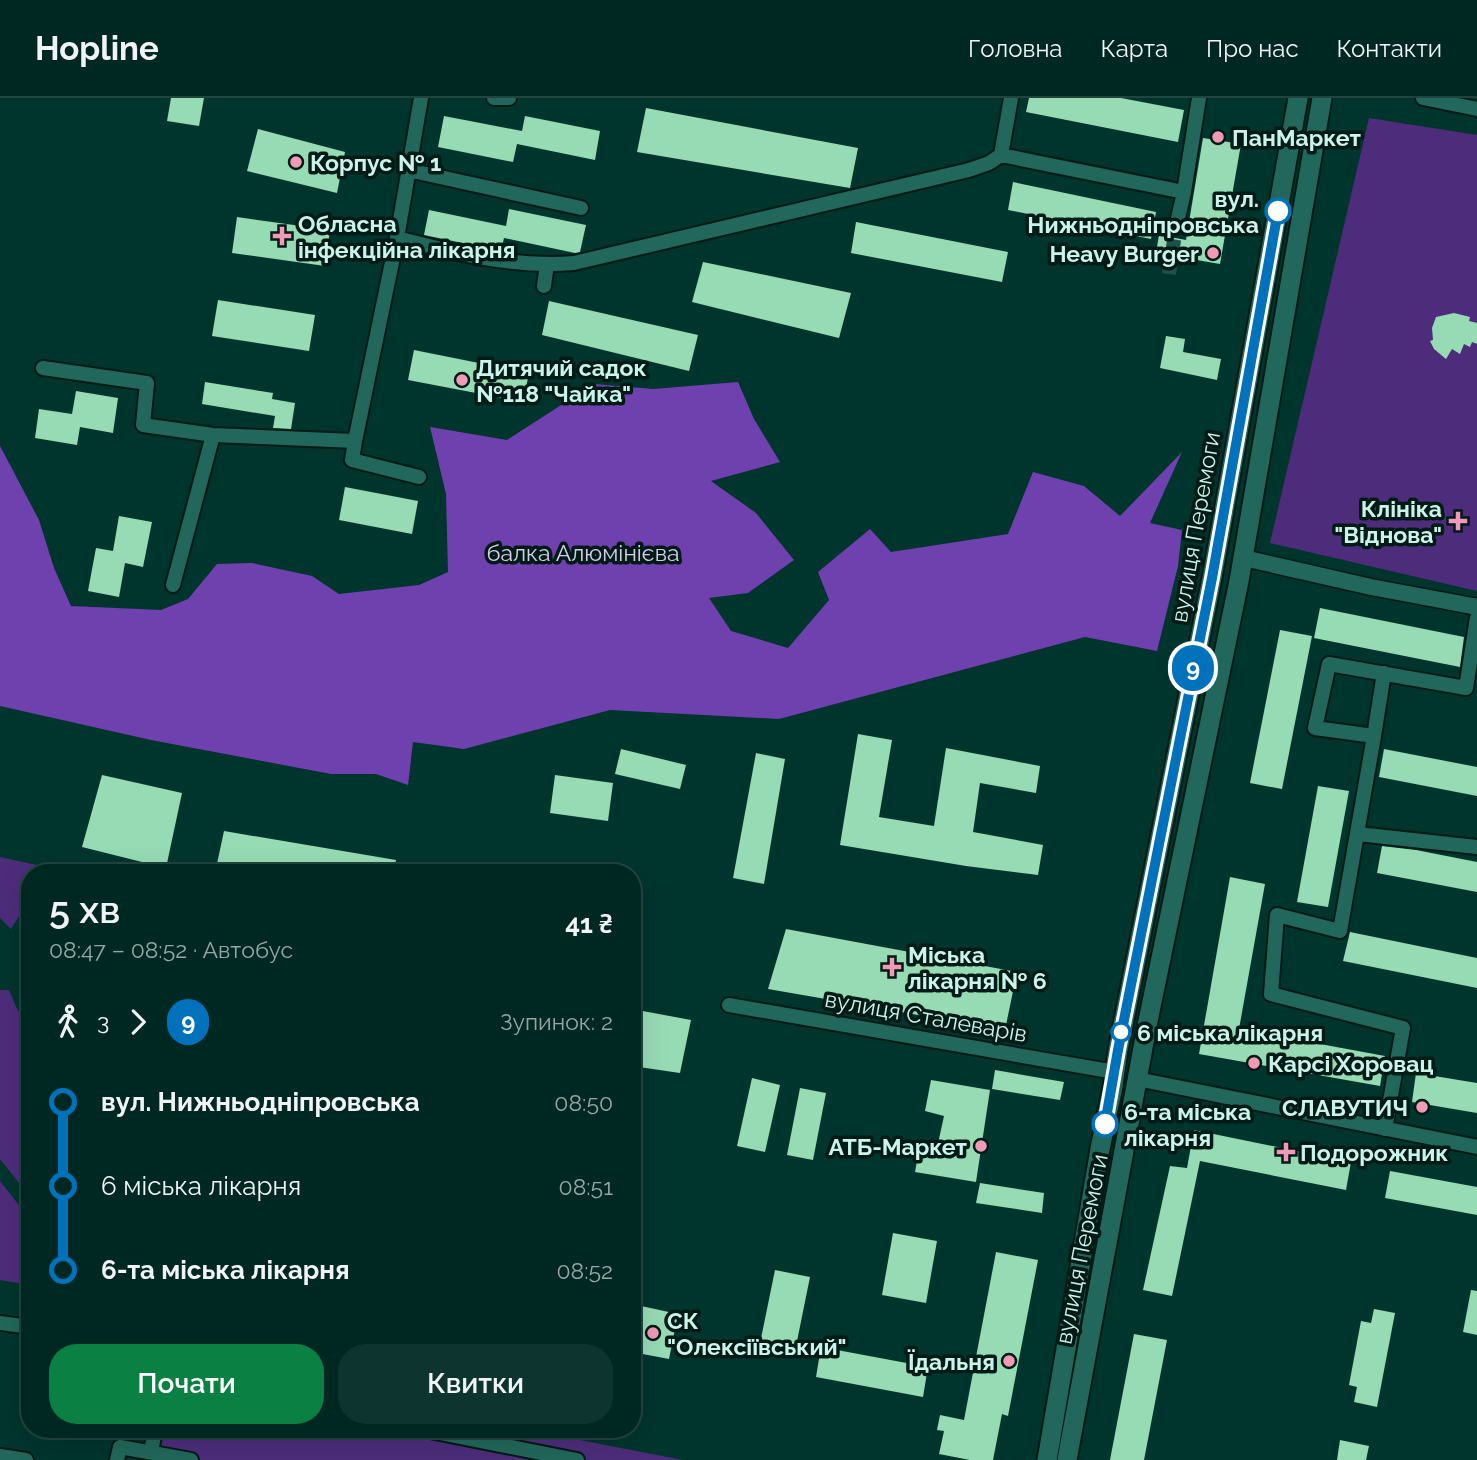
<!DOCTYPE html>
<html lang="uk">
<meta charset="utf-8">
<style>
:root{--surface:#002822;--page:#0e342f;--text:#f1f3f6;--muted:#95a6a5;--line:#224440;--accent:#0b8043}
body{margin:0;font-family:Raleway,sans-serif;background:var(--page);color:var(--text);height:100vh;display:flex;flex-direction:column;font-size:26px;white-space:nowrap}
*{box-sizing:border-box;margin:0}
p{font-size:23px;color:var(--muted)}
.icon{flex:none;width:38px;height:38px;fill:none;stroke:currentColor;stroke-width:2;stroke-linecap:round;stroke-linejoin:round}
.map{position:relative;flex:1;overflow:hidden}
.details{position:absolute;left:21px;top:766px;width:620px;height:574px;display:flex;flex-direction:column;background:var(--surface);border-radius:28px;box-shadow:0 7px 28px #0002,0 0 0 2px var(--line)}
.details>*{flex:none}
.badge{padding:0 14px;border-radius:23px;font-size:24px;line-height:46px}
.map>.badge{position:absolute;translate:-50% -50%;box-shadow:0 0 0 4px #fff}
.legs{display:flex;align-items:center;gap:10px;height:77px;padding:0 28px;font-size:23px}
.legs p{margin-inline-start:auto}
.headline{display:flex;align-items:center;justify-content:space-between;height:119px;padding:0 28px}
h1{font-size:38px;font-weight:600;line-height:52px}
.action{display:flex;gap:14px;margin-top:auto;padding:14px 28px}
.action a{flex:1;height:80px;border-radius:28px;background:var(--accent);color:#fff;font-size:28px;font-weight:600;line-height:80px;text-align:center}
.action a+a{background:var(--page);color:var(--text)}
ul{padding:0 28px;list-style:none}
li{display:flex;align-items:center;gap:24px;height:84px;font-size:26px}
li i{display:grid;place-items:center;width:10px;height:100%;margin:0 9px;background:currentColor}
li i::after{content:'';width:18px;height:18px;margin:-9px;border:5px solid;border-radius:50%;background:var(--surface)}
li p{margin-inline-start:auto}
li:first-child i{background:linear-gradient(#0000 50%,currentColor 0)}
li:last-child i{background:linear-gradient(currentColor 50%,#0000 0)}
header{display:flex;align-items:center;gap:42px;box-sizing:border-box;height:98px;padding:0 35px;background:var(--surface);border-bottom:2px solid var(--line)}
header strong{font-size:33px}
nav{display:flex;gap:38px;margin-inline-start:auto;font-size:24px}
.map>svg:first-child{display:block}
.green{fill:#4d2d7b}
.forest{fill:#6e41af}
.building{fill:#96dbb4}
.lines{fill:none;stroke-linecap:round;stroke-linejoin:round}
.minor-tunnel{stroke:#1e5249;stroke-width:14;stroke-dasharray:14 7;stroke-linecap:butt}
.minor-casing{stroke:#001a15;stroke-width:18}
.tertiary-casing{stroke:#001a15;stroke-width:19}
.secondary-casing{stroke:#001a15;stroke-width:23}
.minor{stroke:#22675b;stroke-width:14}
.tertiary{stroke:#22675b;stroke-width:16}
.secondary{stroke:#22675b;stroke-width:19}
.line-1-casing{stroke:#fff;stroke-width:16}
.line-1{stroke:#0072bc;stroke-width:10}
.poi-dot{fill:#f09ab6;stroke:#001a15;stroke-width:2.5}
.stop-1-dot{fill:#fff;stroke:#0072bc;stroke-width:3.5}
.labels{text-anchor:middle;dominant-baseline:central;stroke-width:7;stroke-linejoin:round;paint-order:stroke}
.poi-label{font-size:23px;font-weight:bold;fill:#caf3e9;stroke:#001a15;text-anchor:start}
.stop-label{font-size:23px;font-weight:bold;fill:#caf3e9;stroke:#001a15;text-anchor:start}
.street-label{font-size:23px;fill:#caf3e9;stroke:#001a15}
.park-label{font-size:23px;fill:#d6cdea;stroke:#001a15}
</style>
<header>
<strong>Hopline</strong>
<nav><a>Головна</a><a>Карта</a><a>Про нас</a><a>Контакти</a></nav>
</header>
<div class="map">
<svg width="1477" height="1362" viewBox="0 0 1477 1362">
<rect width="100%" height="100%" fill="#00352d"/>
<path class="green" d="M1369 20 1477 37V493L1270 445Z
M0 759 51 770 53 775H30V801L11 831 0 820Z
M0 892H9L18 913 30 908V1099L0 1061Z
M0 1083 30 1121V1187L0 1182Z
M150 1332H528L683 1362H145Z"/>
<path class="forest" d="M738 284 754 321 780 364 711 383 756 415 794 462 748 495 709 500 731 533 788 550 829 502 818 474 870 431 891 454 1008 436 1033 374 1084 388 1120 418 1182 354 1150 425 1182 432 1178 468 1157 553 1085 539 779 621 610 612 464 651 413 644 408 687 376 676H331L151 642 0 608V348L39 422 54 470 71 508 161 512 188 501 217 466 252 465 312 478 339 496 419 487 448 474 446 396 430 329 507 342 594 286 653 291Z"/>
<path class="building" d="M171 0H204L199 28 167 23Z
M1029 0H1121L1184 12 1178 44 1026 14Z
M646 10 858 50 850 90 637 54Z
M444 18 522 33 525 18 600 33 595 62 517 46 513 64 438 49Z
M258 31 345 54 337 95 247 73Z
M1203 40 1241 46 1220 166 1156 155 1159 137 1186 142Z
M1013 84 1156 114 1151 141 1008 112Z
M509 111 586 127 580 154 575 155 504 140 501 153 424 137 429 112 506 128Z
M237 119 330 132 325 168 232 155Z
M856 124 1008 154 1002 184 851 155Z
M703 164 851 195 839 240 692 204Z
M218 202 315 217 309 253 212 238Z
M549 203 698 237 689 273 542 237Z
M1454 215 1470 219 1469 223 1477 225V246L1472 244 1470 249 1464 246 1460 256 1452 251 1446 261 1434 251 1430 243 1433 242 1432 230 1436 219Z
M1166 238 1185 241 1183 254 1221 261 1217 282 1160 270Z
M414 252 529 275 523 304 408 282Z
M205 284 273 295 272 301 295 305 291 331 273 330 275 318 202 306Z
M76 293 118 300 113 335 80 329 77 347 35 340 39 311 72 316Z
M345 389 418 403 412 436 339 422Z
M119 418 152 424 143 469 125 465 119 499 88 493 96 450 113 453Z
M1320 510 1464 539 1460 569 1314 540Z
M1280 532 1312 538 1282 691 1250 685Z
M858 636 892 642 879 719 934 728 946 650 1040 668 1036 695 980 685 973 734 1043 747 1038 777 966 768 840 747Z
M621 651 686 667 680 691 615 676Z
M1384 651 1477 669V698L1379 679Z
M756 655 785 661 764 786 733 780Z
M102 677 182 695 166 770 82 749Z
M555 677 613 685 608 723 550 715Z
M1318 688 1349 693 1328 809 1297 804Z
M224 733 396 762 393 775H215Z
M1382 748 1416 752 1477 764V794L1377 775Z
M1230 779 1265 786 1239 931 1385 958 1380 988 1199 956Z
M786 831 1017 874 1005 932 768 891Z
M1350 834 1477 860V890L1343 863Z
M632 911 691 922 680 975 632 968Z
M995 972 1064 984 1060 1002 992 991Z
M1416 975 1477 985V1015L1412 1004Z
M752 980 780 987 765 1054 737 1048Z
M931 982 990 992 976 1084 915 1074 920 1046 937 1050 944 1018 925 1013Z
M800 990 826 995 813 1062 787 1057Z
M1194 1032 1351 1064 1346 1092 1200 1063 1172 1198 1143 1192 1170 1068 1187 1070Z
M1390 1073 1477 1089V1117L1385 1100Z
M980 1085 1044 1095 1042 1115 976 1105Z
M893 1135 937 1143 926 1205 882 1197Z
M996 1154 1038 1162 1008 1318 1002 1316 993 1362H970L939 1356 944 1333 937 1332 940 1317 964 1322Z
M775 1172 810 1179 794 1258 759 1250Z
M1471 1192 1477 1193V1237L1463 1234Z
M632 1206 678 1216 669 1261 632 1254Z
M1374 1211 1395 1215 1377 1309 1354 1304 1357 1289 1349 1287 1361 1223 1371 1225Z
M1134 1236 1167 1242 1144 1362H1110Z
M821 1249 928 1269 923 1299 816 1279Z
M1340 1342 1369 1348 1366 1362H1337Z"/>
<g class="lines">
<path class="minor-tunnel" d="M1169 176 1176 129"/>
<defs>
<path id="minor" d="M494 0H509
M1011 0 1001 57 1184 94 1199 0
M1423 0 1477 11
M408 72 581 110
M1176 129 1184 94
M397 140C455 155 513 170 574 165L969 72 989 65 1001 57
M544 188 547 166
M43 270 147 285 143 327 213 337
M355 343 352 362 419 379
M173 487 213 337 355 343 397 140 421 0
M1374 638 1384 575
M1358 736 1477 749
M729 907 1115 974
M1137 981 1477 1049
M1385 1031 1403 930 1271 896 1277 817 1340 833 1374 638 1315 630 1329 566 1466 590 1477 520
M0 1225 30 1229
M425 1332 577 1362
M151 1354 155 1332
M0 1358 26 1362
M117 1362 120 1349 191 1362"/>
<path id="tertiary" d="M1244 460 1371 489 1477 509"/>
<path id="secondary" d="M1047 1362 1100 1051 1113 988 1118 952 1212 480 1298 0
M1067 1362 1147 928 1239 483 1322 0"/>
</defs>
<use href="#minor" class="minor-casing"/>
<use href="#tertiary" class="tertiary-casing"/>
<use href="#secondary" class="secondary-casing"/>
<use href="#minor" class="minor"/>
<use href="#tertiary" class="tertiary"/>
<use href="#secondary" class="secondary"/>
</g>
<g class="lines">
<defs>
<path id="line-1" d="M1105 1026 1118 952 1212 480 1278 113"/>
</defs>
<use href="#line-1" class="line-1-casing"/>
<use href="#line-1" class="line-1"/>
</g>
<g class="poi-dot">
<circle cx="1218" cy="39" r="7"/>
<circle cx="296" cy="64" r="7"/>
<path d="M278.5 127.5h7v7h7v7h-7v7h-7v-7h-7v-7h7z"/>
<circle cx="1213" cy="155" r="7"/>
<circle cx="462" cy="282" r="7"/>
<path d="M1454.5 412.5h7v7h7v7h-7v7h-7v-7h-7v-7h7z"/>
<path d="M888.5 858.5h7v7h7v7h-7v7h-7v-7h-7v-7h7z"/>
<circle cx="1254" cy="965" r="7"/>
<circle cx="1422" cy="1009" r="7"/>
<circle cx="981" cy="1048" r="7"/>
<path d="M1282.5 1043.5h7v7h7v7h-7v7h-7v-7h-7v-7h7z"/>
<circle cx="653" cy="1235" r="7"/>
<circle cx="1009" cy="1263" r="7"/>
</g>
<g class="stop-1-dot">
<circle cx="1278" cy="113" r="12"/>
<circle cx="1121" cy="934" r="9"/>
<circle cx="1105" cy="1026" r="12"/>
</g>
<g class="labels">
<g class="poi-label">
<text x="1232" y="39">ПанМаркет</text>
<text x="310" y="64">Корпус № 1</text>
<text x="298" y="125">Обласна<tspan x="298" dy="26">інфекційна лікарня</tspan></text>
<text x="1199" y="155" text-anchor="end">Heavy Burger</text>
<text x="476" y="269">Дитячий садок<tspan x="476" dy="26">№118 "Чайка"</tspan></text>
<text x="1442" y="410" text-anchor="end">Клініка<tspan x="1442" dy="26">"Віднова"</tspan></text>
<text x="908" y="856">Мiська<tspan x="908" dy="26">лiкарня № 6</tspan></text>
<text x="1268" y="965">Карсі Хоровац</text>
<text x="1408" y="1009" text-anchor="end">СЛАВУТИЧ</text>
<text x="967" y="1048" text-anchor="end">АТБ-Маркет</text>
<text x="1300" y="1054">Подорожник</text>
<text x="667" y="1222">СК<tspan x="667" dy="26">"Олексіївський"</tspan></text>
<text x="995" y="1263" text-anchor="end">Їдальня</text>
</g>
<g class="stop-label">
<text x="1259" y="100" text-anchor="end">вул.<tspan x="1259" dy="26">Нижньодніпровська</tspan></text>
<text x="1137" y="934">6 міська лікарня</text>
<text x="1124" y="1013">6-та міська<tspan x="1124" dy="26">лікарня</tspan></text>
</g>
<g class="street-label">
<text transform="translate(1195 429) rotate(-80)">вулиця Перемоги</text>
<text transform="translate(926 918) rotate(10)">вулиця Сталеварів</text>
<text transform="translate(1081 1151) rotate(-79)">вулиця Перемоги</text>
</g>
<g class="park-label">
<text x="583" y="454">балка Алюмінієва</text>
</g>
</g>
</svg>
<b class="badge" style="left:1193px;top:570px;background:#0072bc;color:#fff">9</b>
<section class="details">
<div class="headline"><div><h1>5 хв</h1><p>08:47 – 08:52 · Автобус</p></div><b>41 ₴</b></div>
<div class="legs"><svg class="icon" aria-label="walk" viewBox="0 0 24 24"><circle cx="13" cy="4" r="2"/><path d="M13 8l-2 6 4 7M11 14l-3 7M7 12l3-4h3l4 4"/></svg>3<svg class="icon" aria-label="forward" viewBox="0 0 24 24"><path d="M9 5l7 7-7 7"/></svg><b class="badge" style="background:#0072bc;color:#fff">9</b><p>Зупинок: 2</p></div>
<ul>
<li><i style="color:#0072bc"></i><b>вул. Нижньодніпровська</b><p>08:50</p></li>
<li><i style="color:#0072bc"></i><span>6 міська лікарня</span><p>08:51</p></li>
<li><i style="color:#0072bc"></i><b>6-та міська лікарня</b><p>08:52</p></li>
</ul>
<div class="action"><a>Почати</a><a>Квитки</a></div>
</section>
</div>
